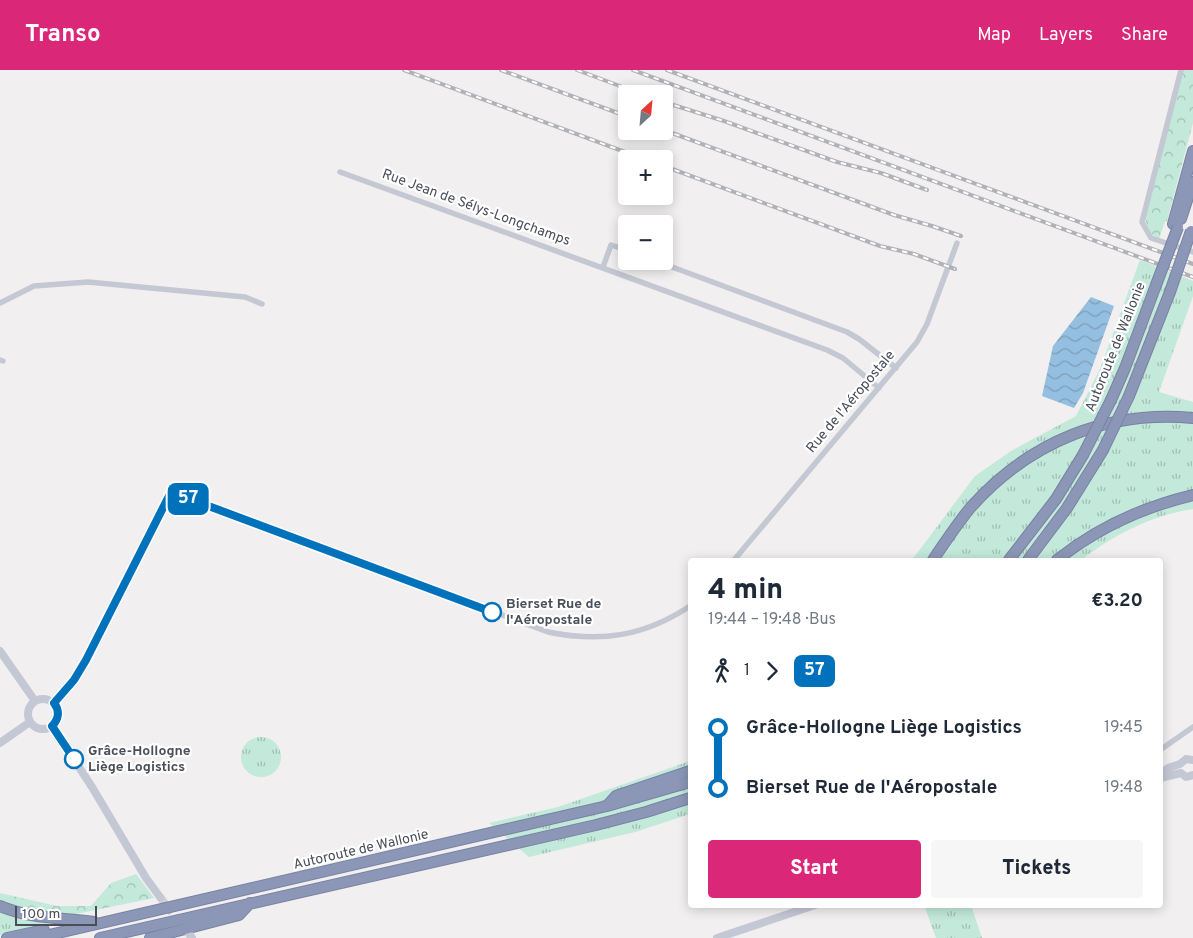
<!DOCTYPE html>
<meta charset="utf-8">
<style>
:root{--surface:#fff;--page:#f6f6f7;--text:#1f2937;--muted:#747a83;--accent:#db2777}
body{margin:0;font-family:Overpass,sans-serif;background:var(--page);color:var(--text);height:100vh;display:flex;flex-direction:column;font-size:19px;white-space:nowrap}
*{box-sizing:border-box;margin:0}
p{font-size:16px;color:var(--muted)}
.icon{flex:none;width:28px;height:28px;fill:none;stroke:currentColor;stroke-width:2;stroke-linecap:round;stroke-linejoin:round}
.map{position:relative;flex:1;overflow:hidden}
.side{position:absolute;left:688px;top:488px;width:475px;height:350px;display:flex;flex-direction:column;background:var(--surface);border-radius:5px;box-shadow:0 2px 12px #0003}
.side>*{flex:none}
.badge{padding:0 10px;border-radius:8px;font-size:18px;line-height:32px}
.needle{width:32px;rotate:26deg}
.controls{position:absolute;left:618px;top:15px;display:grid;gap:10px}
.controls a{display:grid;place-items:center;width:55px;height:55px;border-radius:5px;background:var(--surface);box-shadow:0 2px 12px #0003;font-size:25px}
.scale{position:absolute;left:15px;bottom:12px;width:82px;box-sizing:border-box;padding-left:5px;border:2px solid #494e59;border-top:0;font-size:14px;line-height:18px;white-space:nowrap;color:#494e59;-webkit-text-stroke:4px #fff;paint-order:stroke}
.map>.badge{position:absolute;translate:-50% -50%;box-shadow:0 0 0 2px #fff}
.legs{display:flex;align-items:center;gap:8px;height:55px;padding:0 20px;font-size:16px}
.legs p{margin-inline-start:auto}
.overview{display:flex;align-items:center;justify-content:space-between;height:85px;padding:0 20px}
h1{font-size:28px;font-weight:800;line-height:38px}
.primary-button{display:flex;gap:10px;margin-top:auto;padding:10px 20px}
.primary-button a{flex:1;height:58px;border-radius:5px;background:var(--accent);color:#fff;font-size:20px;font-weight:800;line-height:58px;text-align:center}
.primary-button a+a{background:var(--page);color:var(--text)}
ul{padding:0 20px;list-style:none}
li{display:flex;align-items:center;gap:18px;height:60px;font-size:19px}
li i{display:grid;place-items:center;width:8px;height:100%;margin:0 6px;background:currentColor}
li i::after{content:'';width:12px;height:12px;margin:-6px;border:4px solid;border-radius:50%;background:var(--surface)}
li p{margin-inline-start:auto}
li:first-child i{background:linear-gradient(#0000 50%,currentColor 0)}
li:last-child i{background:linear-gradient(currentColor 50%,#0000 0)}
header{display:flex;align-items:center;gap:30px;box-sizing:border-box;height:70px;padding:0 25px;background:var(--accent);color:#fff}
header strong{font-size:24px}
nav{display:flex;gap:28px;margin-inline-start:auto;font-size:18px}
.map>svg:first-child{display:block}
.grass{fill:url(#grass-tufts)}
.forest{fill:url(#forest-crowns)}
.water{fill:url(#water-waves)}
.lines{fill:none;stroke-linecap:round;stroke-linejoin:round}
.secondary-tunnel{stroke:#cfcfd1;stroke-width:8;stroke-dasharray:8 4;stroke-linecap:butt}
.highway-casing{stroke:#7882a3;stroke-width:12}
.street{stroke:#c4c8d2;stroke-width:5.5}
.secondary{stroke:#c4c8d5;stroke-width:8}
.highway{stroke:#8c97b7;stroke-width:10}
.rail-casing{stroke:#b1b2b8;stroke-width:4}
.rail{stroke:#fff;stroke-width:2;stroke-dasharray:5.5;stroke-linecap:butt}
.highway-bridge-casing{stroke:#7882a3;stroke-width:12;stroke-linecap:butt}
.highway-bridge{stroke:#8c97b7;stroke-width:10}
.line-1-casing{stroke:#fff;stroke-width:11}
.line-1{stroke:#0072bc;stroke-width:8}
.stop-1-dot{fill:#fff;stroke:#0072bc;stroke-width:2.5}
.labels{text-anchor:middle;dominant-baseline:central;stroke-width:4.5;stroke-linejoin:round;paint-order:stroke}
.street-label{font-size:14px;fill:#494e59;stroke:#fff}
.stop-label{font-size:14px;font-weight:bold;fill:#494e59;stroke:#fff;text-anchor:start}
</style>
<header>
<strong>Transo</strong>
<nav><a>Map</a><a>Layers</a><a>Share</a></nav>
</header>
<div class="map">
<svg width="1193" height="868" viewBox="0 0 1193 868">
<defs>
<pattern id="grass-tufts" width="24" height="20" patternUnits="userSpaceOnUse" patternTransform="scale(1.25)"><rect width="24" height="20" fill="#c2e9da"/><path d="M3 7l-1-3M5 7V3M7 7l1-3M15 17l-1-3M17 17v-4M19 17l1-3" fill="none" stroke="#a0bfb4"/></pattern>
<pattern id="forest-crowns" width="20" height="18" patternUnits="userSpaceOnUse" patternTransform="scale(1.25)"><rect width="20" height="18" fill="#c2e9da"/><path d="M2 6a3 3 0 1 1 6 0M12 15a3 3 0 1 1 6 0" fill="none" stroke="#a0bfb4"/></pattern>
<pattern id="water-waves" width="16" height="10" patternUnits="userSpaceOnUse" patternTransform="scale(1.25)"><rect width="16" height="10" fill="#95bfe0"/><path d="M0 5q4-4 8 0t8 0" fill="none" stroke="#7c9db9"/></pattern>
</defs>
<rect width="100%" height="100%" fill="#f1efef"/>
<path class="grass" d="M1140 190 1193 211V226L1159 322 1193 332V439C1151 445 1114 465 1081 490H912L975 406 1011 381 1076 346 1100 299Z
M241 687a20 20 0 1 1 40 0a20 20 0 1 1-40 0Z
M690 691V744L635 762 529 787 489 753 558 737Z
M924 835H971L982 868H936Z
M0 838 59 851 0 865Z"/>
<path class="forest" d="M1182 0H1193V53L1167 151H1165L1159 169C1150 164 1147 158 1145 148Z
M136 804 154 828 76 844 56 845 21 839 0 831V823L57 836H91L111 813Z"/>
<path class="water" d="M1091 227 1114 236 1083 323 1074 338 1042 326 1053 276Z"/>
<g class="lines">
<path class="secondary-tunnel" d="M160 827 180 853"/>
<defs>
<path id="highway" d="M1181 149 1193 112
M1173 154 1193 81
M1129 326 1170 222
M1111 330 1125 298 1156 215
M933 490C945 472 957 454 971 437 1029 372 1107 340 1193 348
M1009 490 1056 429 1083 385
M1028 490 1067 438 1103 380
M1057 490C1097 458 1143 437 1193 425
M607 736 616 726 690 701
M0 836C34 850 60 847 94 852
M7 868 44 860
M36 868 607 736 690 712
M100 868 596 755 646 742 690 728
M150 868 239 845 250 833"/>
</defs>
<use href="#highway" class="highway-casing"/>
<path class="street" d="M1181 0 1142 152 1151 168 1193 182
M340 102 827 280 843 288 879 318
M656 191 847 262 859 269 896 298
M603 197 611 175 626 180
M0 233 34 216 88 212 245 227 262 234
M0 290 3 291
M734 490 917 272 927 254 957 173
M54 633 74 610 86 590 171 422 548 562C601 573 645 566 690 536
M1160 680 1193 657"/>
<path class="secondary" d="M0 581 35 631
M28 644a15 15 0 1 1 30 0a15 15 0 1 1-30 0Z
M52 656 92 717 146 808 160 827
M0 673 30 652
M1160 705 1168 698 1180 694 1186 689 1193 690
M1160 708 1181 703 1186 707 1193 705
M189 864 192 868
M717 868 815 835"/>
<use href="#highway" class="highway"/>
<defs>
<path id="rail" d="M404 0 644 89
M501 0 626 46
M577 0 641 24
M633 0 1193 207
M667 0 1193 194
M664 32 724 51 837 92 881 103 927 120
M664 60 894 145 932 156 961 166
M664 96 880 176 914 184 955 199"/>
</defs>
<use href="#rail" class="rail-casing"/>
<use href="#rail" class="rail"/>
<defs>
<path id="highway-bridge" d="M1156 215 1178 157
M1170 222 1191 161
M1103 380 1129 326
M1083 385 1111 330"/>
</defs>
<use href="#highway-bridge" class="highway-bridge-casing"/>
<use href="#highway-bridge" class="highway-bridge"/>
</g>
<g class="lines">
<defs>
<path id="line-1" d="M74 689 52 656C59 649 60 641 54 633L74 610 86 590 171 422 492 542"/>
</defs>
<use href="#line-1" class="line-1-casing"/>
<use href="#line-1" class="line-1"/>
</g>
<g class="stop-1-dot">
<circle cx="492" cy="542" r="9"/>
<circle cx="74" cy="689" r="9"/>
</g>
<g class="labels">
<g class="street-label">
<text transform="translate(476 138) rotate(20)">Rue Jean de Sélys-Longchamps</text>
<text transform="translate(1116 277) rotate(-68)">Autoroute de Wallonie</text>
<text transform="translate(851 332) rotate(-50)">Rue de l'Aéropostale</text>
<text transform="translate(361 780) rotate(-13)">Autoroute de Wallonie</text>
</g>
<g class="stop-label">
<text x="506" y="534">Bierset Rue de<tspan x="506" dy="16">l'Aéropostale</tspan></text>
<text x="88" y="681">Grâce-Hollogne<tspan x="88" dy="16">Liège Logistics</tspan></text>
</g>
</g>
</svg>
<div class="controls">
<a><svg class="needle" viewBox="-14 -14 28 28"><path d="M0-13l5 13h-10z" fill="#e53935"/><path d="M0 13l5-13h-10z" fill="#747a83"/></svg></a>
<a>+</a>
<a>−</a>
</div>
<div class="scale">100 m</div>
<b class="badge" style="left:188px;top:429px;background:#0072bc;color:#fff">57</b>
<section class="side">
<div class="overview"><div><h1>4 min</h1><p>19:44 – 19:48 · Bus</p></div><b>€3.20</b></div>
<div class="legs"><svg class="icon" aria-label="walk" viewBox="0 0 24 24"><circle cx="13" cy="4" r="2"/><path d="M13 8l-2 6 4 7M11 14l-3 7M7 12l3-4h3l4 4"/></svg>1<svg class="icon" aria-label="forward" viewBox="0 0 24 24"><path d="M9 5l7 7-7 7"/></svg><b class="badge" style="background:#0072bc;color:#fff">57</b></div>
<ul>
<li><i style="color:#0072bc"></i><b>Grâce-Hollogne Liège Logistics</b><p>19:45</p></li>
<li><i style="color:#0072bc"></i><b>Bierset Rue de l'Aéropostale</b><p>19:48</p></li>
</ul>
<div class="primary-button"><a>Start</a><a>Tickets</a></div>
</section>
</div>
